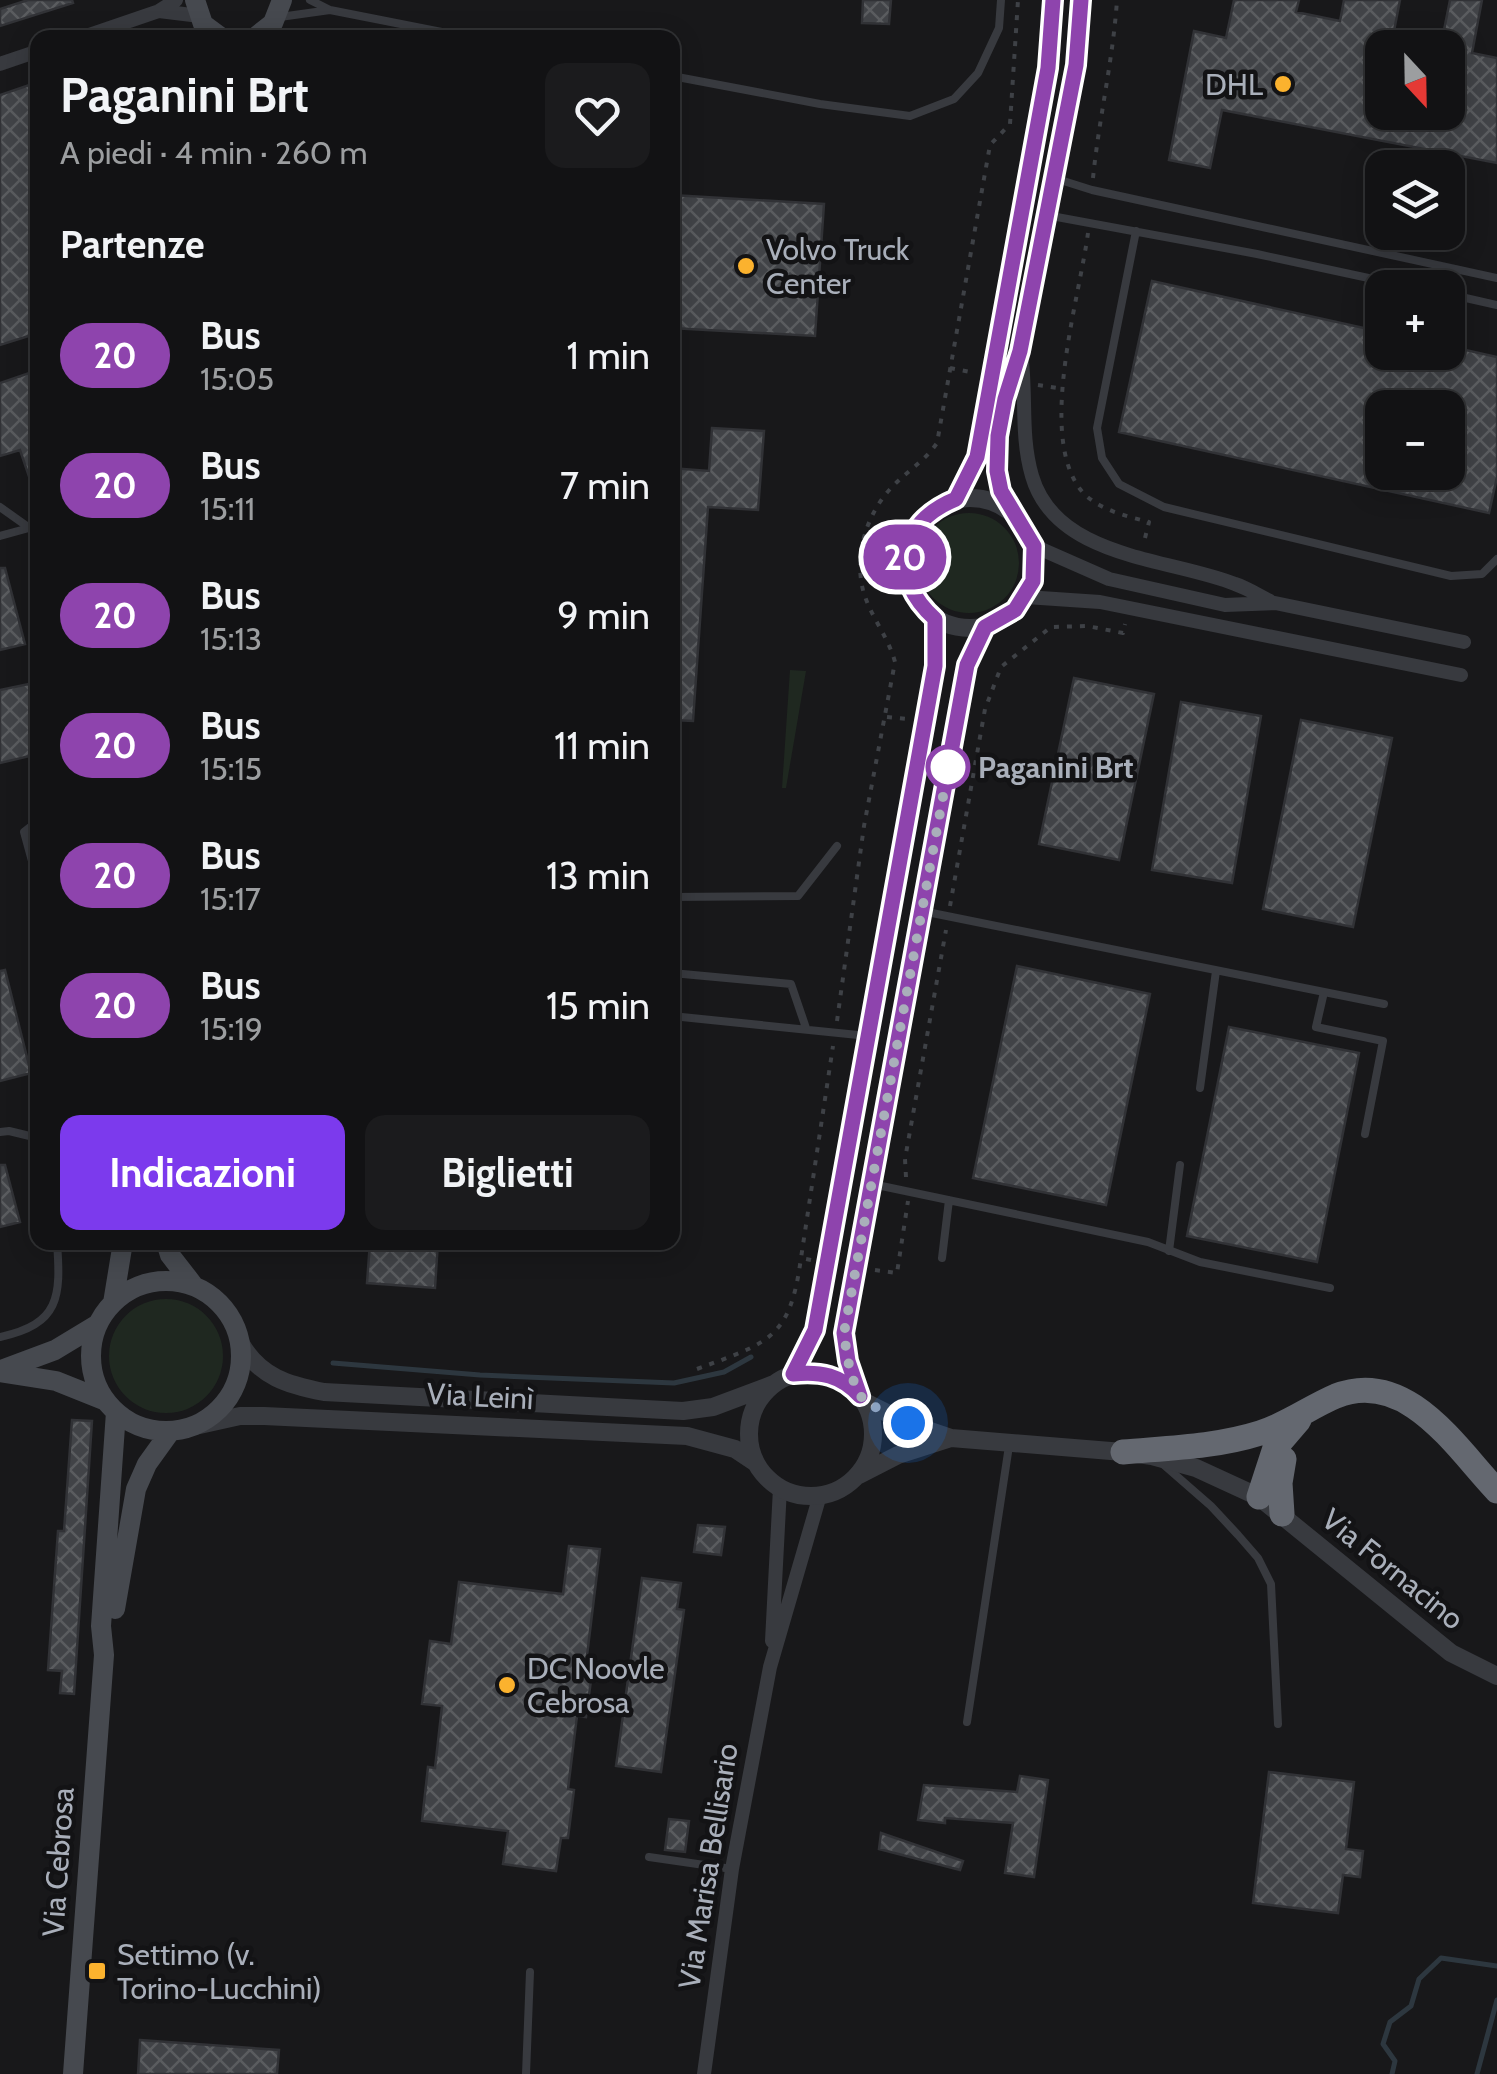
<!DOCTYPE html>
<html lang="it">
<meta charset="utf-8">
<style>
:root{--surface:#121214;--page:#1b1b1d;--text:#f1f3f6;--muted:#9c9ea0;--line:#313234;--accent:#7c3aed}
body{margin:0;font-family:Cabin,sans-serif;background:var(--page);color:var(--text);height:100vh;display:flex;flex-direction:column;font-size:38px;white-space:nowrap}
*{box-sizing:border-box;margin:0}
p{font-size:32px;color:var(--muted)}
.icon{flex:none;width:55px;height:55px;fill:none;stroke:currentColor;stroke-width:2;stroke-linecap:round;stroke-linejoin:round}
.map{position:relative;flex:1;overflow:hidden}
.sheet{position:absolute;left:30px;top:30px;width:650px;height:1220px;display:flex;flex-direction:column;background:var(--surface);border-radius:20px;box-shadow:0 5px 25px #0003,0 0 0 2px var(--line)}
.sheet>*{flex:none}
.badge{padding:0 20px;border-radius:32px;font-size:35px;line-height:65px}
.needle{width:65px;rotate:158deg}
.fabs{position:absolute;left:1365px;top:30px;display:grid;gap:20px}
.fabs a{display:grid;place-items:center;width:100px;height:100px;border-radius:20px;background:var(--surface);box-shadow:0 5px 25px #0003,0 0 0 2px var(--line);font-size:50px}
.you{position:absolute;width:50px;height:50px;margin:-25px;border:8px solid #fff;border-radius:50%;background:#1a73e8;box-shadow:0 0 0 15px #1a73e833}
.map>.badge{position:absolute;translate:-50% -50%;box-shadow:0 0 0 5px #fff}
h2{padding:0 30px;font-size:38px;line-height:90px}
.round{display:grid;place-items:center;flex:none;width:105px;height:105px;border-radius:20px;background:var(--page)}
.headline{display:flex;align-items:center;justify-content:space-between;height:170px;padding:0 30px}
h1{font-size:48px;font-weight:800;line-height:75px}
.button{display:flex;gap:20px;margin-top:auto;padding:20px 30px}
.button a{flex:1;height:115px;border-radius:20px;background:var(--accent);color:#fff;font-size:40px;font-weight:800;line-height:115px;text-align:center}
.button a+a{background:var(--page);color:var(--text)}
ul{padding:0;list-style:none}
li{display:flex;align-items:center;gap:30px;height:130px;padding:0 30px}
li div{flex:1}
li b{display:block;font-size:38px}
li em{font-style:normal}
li .badge{min-width:110px;font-weight:700;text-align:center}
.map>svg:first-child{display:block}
.green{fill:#1f2820}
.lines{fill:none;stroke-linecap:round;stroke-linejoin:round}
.stream{stroke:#2d373f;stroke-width:5}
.building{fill:url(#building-cross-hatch);stroke:#313236;stroke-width:2.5;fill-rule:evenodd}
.path{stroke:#3e4146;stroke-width:4;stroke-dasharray:5 8;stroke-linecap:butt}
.service{stroke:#383a3f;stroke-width:8}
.minor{stroke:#383a3f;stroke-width:14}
.tertiary{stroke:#383a3f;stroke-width:18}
.secondary{stroke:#46494f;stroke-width:20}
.motorway{stroke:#646870;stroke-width:25}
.line-casing{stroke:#fff;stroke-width:22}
.line{stroke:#8e44ad;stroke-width:15}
.walk{stroke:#a9afba;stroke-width:10;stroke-dasharray:0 18}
.poi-dot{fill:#fbb22e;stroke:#131315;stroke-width:4}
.stop-dot{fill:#fff;stroke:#8e44ad;stroke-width:5}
.labels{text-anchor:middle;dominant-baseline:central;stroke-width:9;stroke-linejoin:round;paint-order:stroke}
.poi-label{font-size:30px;fill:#a9afba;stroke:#131315;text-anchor:start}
.stop-label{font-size:30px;font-weight:bold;fill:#a9afba;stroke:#131315;text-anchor:start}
.street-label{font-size:30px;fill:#a9afba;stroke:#131315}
</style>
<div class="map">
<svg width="1497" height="2074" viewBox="0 0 1497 2074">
<defs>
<pattern id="building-cross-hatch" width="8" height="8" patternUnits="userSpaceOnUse" patternTransform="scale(2.5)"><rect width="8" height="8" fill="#414347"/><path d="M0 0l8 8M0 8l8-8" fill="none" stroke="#5a5c5f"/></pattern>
</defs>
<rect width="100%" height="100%" fill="#18181a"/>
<path class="green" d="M919 563a50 50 0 1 1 100 0a50 50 0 1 1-100 0Z
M790 670 806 671 786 788H782Z
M109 1356a57 57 0 1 1 114 0a57 57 0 1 1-114 0Z"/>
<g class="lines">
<path class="stream" d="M333 1363 480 1375 674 1383 724 1372 751 1357
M1392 2074 1395 2061 1383 2044 1390 2022 1411 2006 1419 1979 1441 1958 1497 1966
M1477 2074 1497 2000"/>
</g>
<path class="building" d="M28 0H72L73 3 0 26V9Z
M863 0H891L889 24 862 23Z
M1234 0H1299L1296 12 1340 21 1344 0H1400L1394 31 1442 40 1450 0H1482L1472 53 1497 58V163L1222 110 1210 168 1169 160 1194 31 1226 38ZM1382 48H1448V112H1382Z
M38 82V333L0 345V95Z
M672 195 824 204 815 336 672 328Z
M1152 281 1382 332V352H1448V346L1497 357V477L1489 513 1119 432ZM1382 408H1448V472H1382Z
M38 370V494H35L20 450 0 456V383Z
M712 428 764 431 758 510 708 507 693 721 672 720V468L709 471Z
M0 568H5L25 644 0 650Z
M1074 678 1154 694 1119 860 1039 844Z
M38 682V754L0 763V690Z
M1181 702 1261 716 1232 883 1152 870Z
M1301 720 1392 738 1353 927 1263 909Z
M1017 966 1150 994 1106 1205 973 1178Z
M5 970 31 1073 0 1081V971Z
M1229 1027 1359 1053 1317 1262 1187 1236Z
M0 1165H5L20 1222 0 1227Z
M370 1242H438L435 1288 367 1283Z
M72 1420 92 1421 74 1694 60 1693 62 1671 48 1670 58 1531H64Z
M698 1525 725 1527 721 1555 694 1552Z
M569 1546 600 1549 585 1672 592 1673 586 1717 577 1716 568 1789 574 1790 568 1838H561L556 1871 503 1864 508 1831 422 1821 428 1767 435 1768 442 1706 422 1704 430 1641 451 1644 459 1582 563 1594Z
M642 1578 681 1583 677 1609 684 1610 661 1772 616 1766Z
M1269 1772 1354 1782 1346 1849 1363 1851 1360 1877 1343 1875 1338 1913 1253 1903Z
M1020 1776 1048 1780 1034 1877 1005 1873 1013 1823 945 1818V1823L918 1820 924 1785 1017 1792Z
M669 1819 689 1821 685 1852 665 1850Z
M881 1833 963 1861 960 1870 879 1849Z
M140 2040 279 2050 277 2074H138Z"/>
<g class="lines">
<path class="path" d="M1093 178C1099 118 1113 60 1117 0
M1088 233C1079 300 1038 433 1080 489 1095 509 1126 516 1149 522L1144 542
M950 368 975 373
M1038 385 1063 389
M887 717 907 719
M950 906 985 709 1001 667 1051 627 1087 626 1123 633 1125 624
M837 1021 864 826 895 662C888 636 870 616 863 590 854 554 867 513 892 487 907 471 924 462 937 443L990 145 1010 124 1018 0
M906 1177 905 1159 946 930
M811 1260 801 1258 833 1046
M875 1270 897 1273 908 1201
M697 1369C770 1342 790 1339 801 1258"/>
<path class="service" d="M310 0 330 10 472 38
M280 17 330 10
M672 76 820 104 910 116 954 99 978 73 999 28 1001 0
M1054 178 1092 190 1497 278
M1046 215 1257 254 1415 288
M1136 231 1097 428 1102 458 1119 484 1164 507 1451 576 1482 574 1497 559
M1448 294 1497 305
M0 507 38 534
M0 536 29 528
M38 821 24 832 38 883
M672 897 798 896 837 846
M922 911 1384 1004
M672 973 791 984 806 1028
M1324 992 1316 1027 1383 1041 1365 1134
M672 1016 868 1036
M1200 1088 1216 971
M0 1132 9 1131 38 1138
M872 1184 1148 1242 1200 1262 1330 1288
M1169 1251 1180 1165
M942 1258 949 1200
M0 1337C60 1324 61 1297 57 1242
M1164 1465 1211 1506 1238 1535 1258 1558 1271 1584 1278 1724
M967 1722 1009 1446
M649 1857 732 1869
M526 2074 530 1972"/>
<path class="minor" d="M159 11 200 16
M80 38 159 11 176 0
M0 64 38 51
M1021 353C1027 395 1020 435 1032 476 1056 559 1170 558 1235 584 1247 588 1258 595 1270 601
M1034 546 1109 579 1225 605 1275 603 1464 642
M1026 597 1100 602 1461 675
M772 1641 780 1488
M704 2074 732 1869 770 1667 820 1495"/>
<path class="tertiary" d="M905 563a65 65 0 1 1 130 0a65 65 0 1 1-130 0Z
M956 499 977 457 1048 69 1053 0
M1011 511 1001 491 997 471 998 436 1005 399 1020 351 1076 65 1081 0
M241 1344C260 1377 288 1385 324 1392L683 1411 713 1407 774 1384
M749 1434a62 62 0 1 1 124 0a62 62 0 1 1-124 0Z
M793 1374 815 1331 935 666V619
M860 1396 848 1361 844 1333 967 665 985 627
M865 1402 907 1423 951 1438 1123 1452 1152 1456 1196 1468 1259 1497 1451 1653 1497 1676
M195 1426 240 1416H264L687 1436 735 1449 756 1463
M859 1475 898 1455 951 1438"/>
<path class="secondary" d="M195 0 203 24 222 38
M254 38 273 23 282 0
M166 1242 170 1255 194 1286
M91 1356a75 75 0 1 1 150 0a75 75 0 1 1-150 0Z
M113 1303 123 1242
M1 1370 55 1350 98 1324
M0 1372 56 1381 106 1401
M115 1609 136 1489 147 1464 170 1432
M73 2074 104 1655 101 1626 116 1412"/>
<path class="motorway" d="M1123 1452C1168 1448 1216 1447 1260 1433 1288 1424 1310 1407 1336 1396 1407 1368 1456 1448 1497 1491
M1259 1497 1275 1448 1299 1420
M1282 1514 1280 1483 1284 1459"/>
</g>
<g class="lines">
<defs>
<path id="line" d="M1053 0 1048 68 977 457 956 499C897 523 888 577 935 619V666L815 1330 793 1374C820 1371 841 1375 860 1396L848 1361 844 1333 967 665 985 627 1015 610 1033 581 1034 546 1001 491 997 471 998 436 1005 399 1020 351 1076 65 1081 0"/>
</defs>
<use href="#line" class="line-casing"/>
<use href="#line" class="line"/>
<path class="walk" d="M908 1423 865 1402C850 1383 847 1356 844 1333L949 764 948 767"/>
</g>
<g class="poi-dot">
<circle cx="1283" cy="84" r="10"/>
<circle cx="746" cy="266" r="10"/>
<circle cx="507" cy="1685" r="10"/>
<rect x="87" y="1961" width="20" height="20" rx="5"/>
</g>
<circle class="stop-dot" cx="948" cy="767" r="20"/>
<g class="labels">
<g class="poi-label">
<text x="1263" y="84" text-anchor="end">DHL</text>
<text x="766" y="249">Volvo Truck<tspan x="766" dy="34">Center</tspan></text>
<text x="527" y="1668">DC Noovle<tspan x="527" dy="34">Cebrosa</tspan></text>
<text x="117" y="1954">Settimo (v.<tspan x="117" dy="34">Torino-Lucchini)</tspan></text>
</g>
<g class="stop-label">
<text x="978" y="767">Paganini Brt</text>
</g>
<g class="street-label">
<text transform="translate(480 1396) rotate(3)">Via Leinì</text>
<text transform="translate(1393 1569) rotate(39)">Via Fornacino</text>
<text transform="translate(58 1862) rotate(-86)">Via Cebrosa</text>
<text transform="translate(708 1866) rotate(-81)">Via Marisa Bellisario</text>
</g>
</g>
</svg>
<div class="fabs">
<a><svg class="needle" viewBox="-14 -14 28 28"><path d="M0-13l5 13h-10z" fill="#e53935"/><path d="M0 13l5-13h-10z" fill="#9c9ea0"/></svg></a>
<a><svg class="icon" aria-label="layers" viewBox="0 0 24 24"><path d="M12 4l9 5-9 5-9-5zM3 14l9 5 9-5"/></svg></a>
<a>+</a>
<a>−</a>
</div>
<div class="you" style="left:908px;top:1423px"></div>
<b class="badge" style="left:905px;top:557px;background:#8e44ad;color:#fff">20</b>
<section class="sheet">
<div class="headline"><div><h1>Paganini Brt</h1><p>A piedi · 4 min · 260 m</p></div><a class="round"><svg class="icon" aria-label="heart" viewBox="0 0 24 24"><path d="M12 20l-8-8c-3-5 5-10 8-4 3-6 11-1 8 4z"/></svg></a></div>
<h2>Partenze</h2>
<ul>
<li><span class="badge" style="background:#8e44ad;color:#fff">20</span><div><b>Bus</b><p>15:05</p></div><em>1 min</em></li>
<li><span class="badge" style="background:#8e44ad;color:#fff">20</span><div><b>Bus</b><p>15:11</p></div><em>7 min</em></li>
<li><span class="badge" style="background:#8e44ad;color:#fff">20</span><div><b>Bus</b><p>15:13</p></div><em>9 min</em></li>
<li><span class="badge" style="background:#8e44ad;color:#fff">20</span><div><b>Bus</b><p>15:15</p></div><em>11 min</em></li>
<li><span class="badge" style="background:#8e44ad;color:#fff">20</span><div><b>Bus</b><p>15:17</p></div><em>13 min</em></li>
<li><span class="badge" style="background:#8e44ad;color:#fff">20</span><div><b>Bus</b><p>15:19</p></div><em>15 min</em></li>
</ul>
<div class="button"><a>Indicazioni</a><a>Biglietti</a></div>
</section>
</div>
